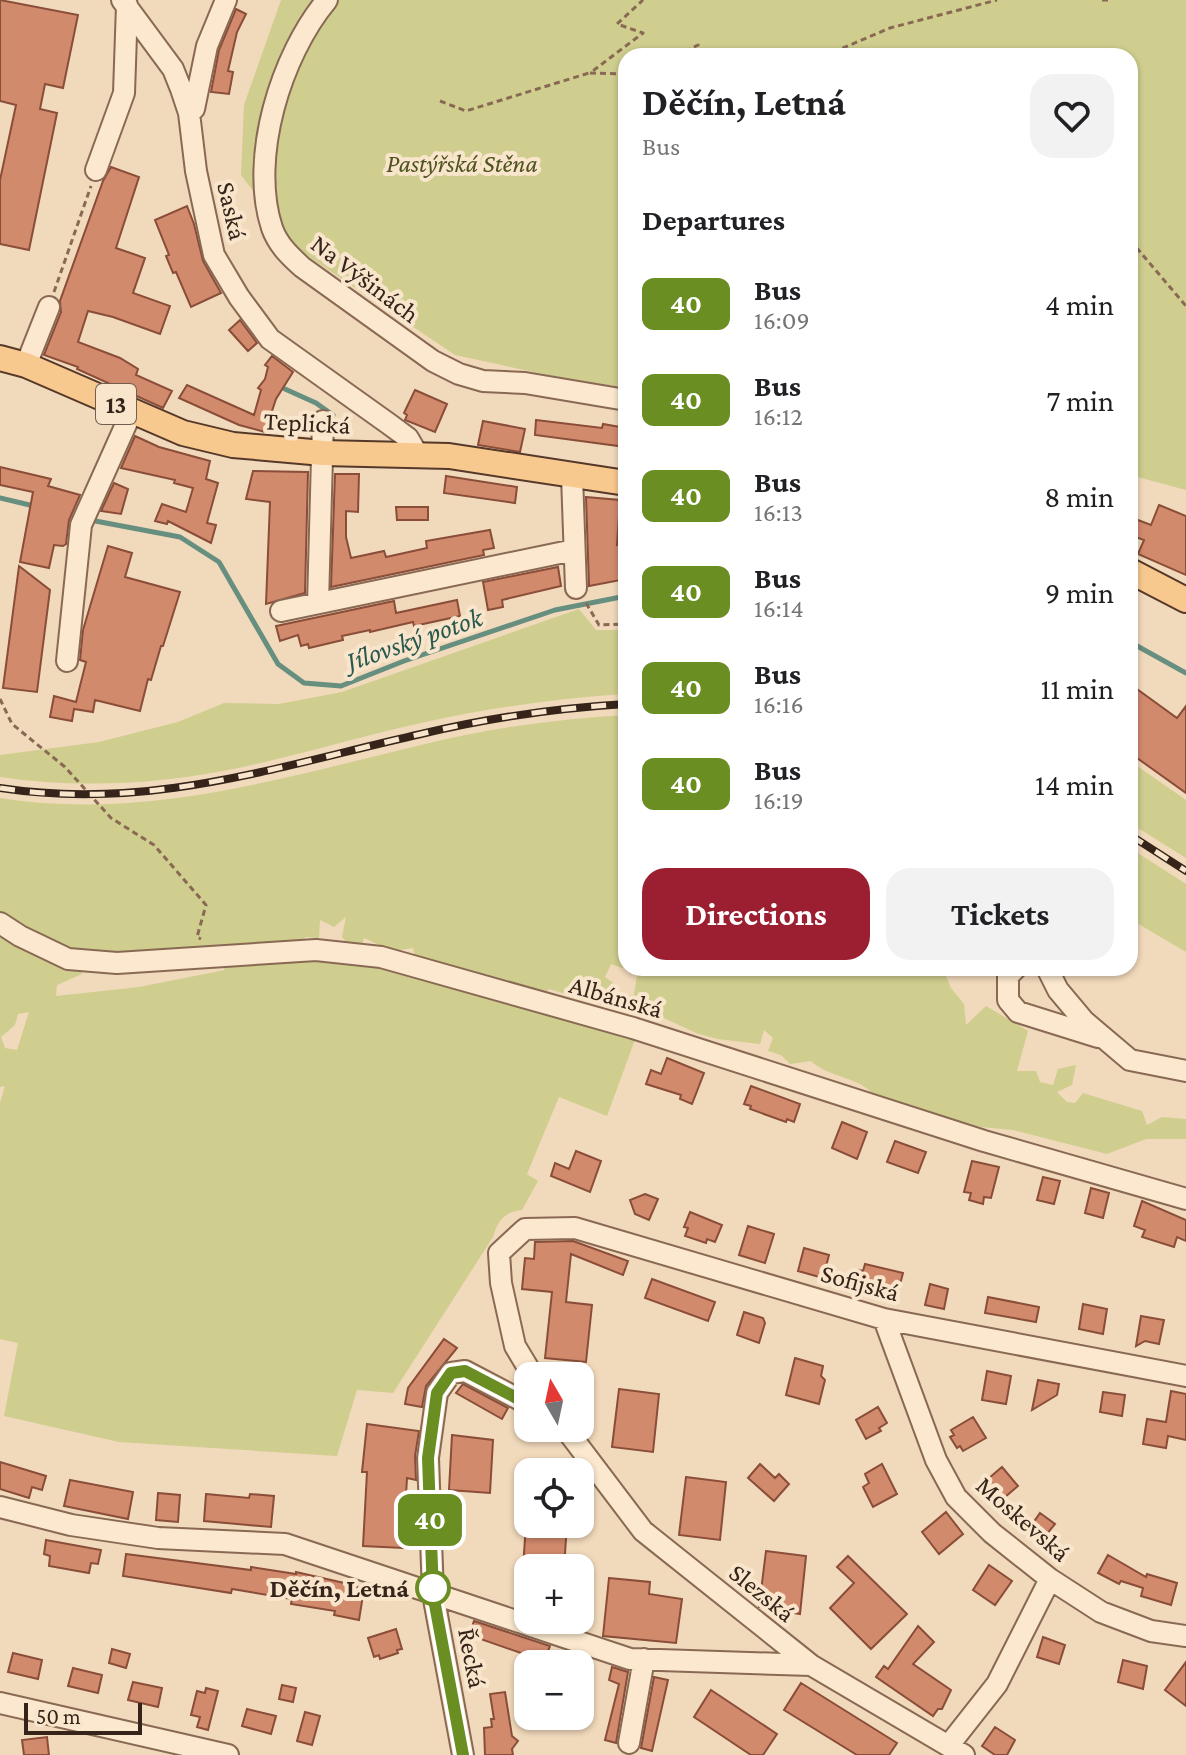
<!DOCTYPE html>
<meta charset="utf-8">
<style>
:root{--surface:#fff;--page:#f2f2f2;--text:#202124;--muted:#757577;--accent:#9c1f31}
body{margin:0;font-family:"Crimson Pro",serif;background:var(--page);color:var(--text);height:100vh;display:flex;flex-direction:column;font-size:30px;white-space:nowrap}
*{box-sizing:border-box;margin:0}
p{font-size:26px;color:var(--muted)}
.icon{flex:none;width:44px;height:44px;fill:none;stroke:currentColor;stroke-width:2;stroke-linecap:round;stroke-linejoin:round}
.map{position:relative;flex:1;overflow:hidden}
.details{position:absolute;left:618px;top:48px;width:520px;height:928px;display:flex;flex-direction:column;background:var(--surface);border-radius:24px;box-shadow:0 2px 6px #0004}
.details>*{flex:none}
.badge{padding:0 16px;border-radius:12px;font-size:28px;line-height:52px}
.needle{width:52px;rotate:351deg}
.controls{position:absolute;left:514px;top:1362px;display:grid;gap:16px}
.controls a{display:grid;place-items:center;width:80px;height:80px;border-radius:16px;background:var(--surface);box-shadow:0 2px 6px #0004;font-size:40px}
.scale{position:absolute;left:24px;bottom:20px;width:118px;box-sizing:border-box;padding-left:8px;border:4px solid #36241a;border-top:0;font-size:22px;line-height:28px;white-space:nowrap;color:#36241a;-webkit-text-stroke:6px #f8e5cb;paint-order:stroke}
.map>.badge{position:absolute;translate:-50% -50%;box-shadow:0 0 0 4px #fff}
h2{padding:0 24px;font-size:30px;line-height:72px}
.round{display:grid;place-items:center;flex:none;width:84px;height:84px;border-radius:24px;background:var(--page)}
.overview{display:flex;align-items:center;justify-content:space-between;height:136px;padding:0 24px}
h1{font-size:38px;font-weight:700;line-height:60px}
.action{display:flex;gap:16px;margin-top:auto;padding:16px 24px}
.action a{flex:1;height:92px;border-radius:24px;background:var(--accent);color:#fff;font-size:32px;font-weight:700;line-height:92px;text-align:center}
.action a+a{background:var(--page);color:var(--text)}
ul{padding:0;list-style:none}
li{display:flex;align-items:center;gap:24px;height:96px;padding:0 24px}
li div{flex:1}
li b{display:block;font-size:30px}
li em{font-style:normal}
li .badge{min-width:88px;font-weight:700;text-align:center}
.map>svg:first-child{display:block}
.green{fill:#cfce8e;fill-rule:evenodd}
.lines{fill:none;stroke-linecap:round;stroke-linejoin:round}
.stream{stroke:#678f7f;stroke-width:5}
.building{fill:#d28a6d;stroke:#894d38;stroke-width:2}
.minor-casing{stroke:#896954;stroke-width:24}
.major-casing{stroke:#553829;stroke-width:28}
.path{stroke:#896954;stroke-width:3;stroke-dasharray:6 4;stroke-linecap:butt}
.minor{stroke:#fbe8ce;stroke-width:20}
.major{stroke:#f8c98e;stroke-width:24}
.rail-casing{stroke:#36241a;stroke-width:8}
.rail{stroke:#f8e5cb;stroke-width:5;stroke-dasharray:15;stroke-linecap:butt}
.line-casing{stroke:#fff;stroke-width:18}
.line{stroke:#6b8e23;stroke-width:12}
.stop-dot{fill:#fff;stroke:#6b8e23;stroke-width:4}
.labels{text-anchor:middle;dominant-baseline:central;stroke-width:8;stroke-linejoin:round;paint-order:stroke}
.shield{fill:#f8e5cb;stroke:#705e4f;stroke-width:2}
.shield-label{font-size:24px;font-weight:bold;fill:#36241a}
.park-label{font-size:26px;font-style:italic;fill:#4e541f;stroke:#f8e5cb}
.street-label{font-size:26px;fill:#36241a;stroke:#f8e5cb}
.stop-label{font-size:26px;font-weight:bold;fill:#36241a;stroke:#f8e5cb;text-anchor:end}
.water-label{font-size:28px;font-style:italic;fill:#28584e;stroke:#f8e5cb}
</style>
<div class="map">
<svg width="1186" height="1755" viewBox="0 0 1186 1755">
<rect width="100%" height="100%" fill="#f1d9bb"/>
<path class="green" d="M281 0H1186V490L1130 475V56H626V388L562 378 455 355 299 250 241 175 244 105Z
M579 609 596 630H626V694C557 698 489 708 421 723 361 736 303 754 243 767 164 784 80 789 0 777V755L99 742 178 722 224 703 279 704 342 692Z
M626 715V964L622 968 611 964 605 977 619 987 601 1004 549 989 537 1001 512 994 501 979 464 972 460 981 637 1034 607 1116 559 1097 527 1174 538 1181 522 1210C504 1212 498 1220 493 1237L393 1393 357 1390 337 1456 119 1442 4 1416 18 1343 0 1339V1103L5 1086 0 1087V798C144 821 282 778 421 745 488 728 557 719 626 715ZM346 917 342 937 352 949H361L364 938 393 951 413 948 418 967 423 973 344 960 346 953 305 946V937L319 938 320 920 334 927ZM212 952 225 970 139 987 56 996 57 985 82 974 83 956 116 960ZM29 1012 17 1050 5 1048 1 1037 15 1025 18 1014Z
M1130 761 1186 800V858L1130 823Z
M1130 848 1186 884V952L1130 919Z
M638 968H946L944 971 951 988 964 1004 966 1025 986 1006 1028 1031 1017 1071H1036L1040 1082 1053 1085 1058 1069 1076 1065 1072 1085 1057 1092 1067 1102 1075 1103 1083 1093 1142 1111 1147 1125 1162 1117 1186 1119V1139H1146L1107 1154 1013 1130 981 1127 875 1097C861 1076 830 1079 811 1061L790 1064 781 1055 768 1051 773 1038 764 1030 760 1044 717 1039 696 1033 662 1017 652 1000V1013L645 1017 615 1008 618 997 634 995Z"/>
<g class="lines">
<path class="stream" d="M285 389 316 403 333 415
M0 498 34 506
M90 520 180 537 219 562 278 664 304 683 341 686 404 661 555 610 626 596
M1130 642 1186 673"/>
</g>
<path class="building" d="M0 0 78 15 63 88 45 84 40 109 57 113 29 250 0 244V180L16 105 0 101Z
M236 9 246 14 237 32 228 71 233 72 229 94 211 92 219 50Z
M111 167 139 177 116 248 145 258 133 293 170 306 160 334 113 317 88 311 78 342 120 358 138 369 136 375 172 391 163 408 77 369 78 367 44 355 61 312 60 301 103 181Z
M187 206 194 224 203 261 221 293 191 307 176 272 173 273 166 256 169 255 155 220Z
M240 320 257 343 248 351 229 330Z
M272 356 293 372 276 399 265 432 239 425 179 398 187 385 254 415 261 390 258 388 265 379 268 367 265 365Z
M415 390 447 404 435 432 405 420 407 415 404 413Z
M536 420 602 428 603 424 626 428V447L535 435Z
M483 421 525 429 520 452 478 445Z
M135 436 159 447 210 461 206 479 218 483 207 523 216 525 211 543 168 521 167 524 155 521 162 504 186 512 193 488 174 483 175 480 121 468Z
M0 467 51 479 48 486 80 495 69 520 66 544 63 546 54 545 49 568 20 562 33 492 0 485Z
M253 471 308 472 305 593 266 604 270 502 246 499Z
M335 474H359L358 512 346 511V537L351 558 384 551 386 557 427 548 426 541 490 530 494 548 483 550 484 555 331 587Z
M446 476 517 487 515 503 444 493Z
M114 483 128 489 121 514 101 511Z
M586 497 620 500 617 545 626 544V579L589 586Z
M1159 505 1186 516V575L1138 554 1144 540 1130 535V517L1151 525Z
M396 507H428V520H397Z
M108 546 132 553 125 577 180 592 163 646H161L151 680 148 679 140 711 95 700 93 712 74 709 72 721 50 717 54 696 76 702 86 662 80 660 83 630Z
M19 566 50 590 37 692 3 688Z
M558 567 561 586 502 600 503 607 488 610 483 582Z
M457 600 460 616 414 626 413 622 370 632V630L342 636 343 640 309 648 308 644 301 646 298 635 280 641 276 626 394 601 396 613Z
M1130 684 1177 718 1186 706V793L1130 753Z
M667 1058 704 1073 692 1104 680 1099 681 1095 646 1084 651 1070 661 1074Z
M751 1086 800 1104 794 1122 787 1119 786 1122 750 1109 751 1106 744 1104Z
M842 1122 867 1132 857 1159 832 1148Z
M895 1141 926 1152 918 1173 887 1162Z
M576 1151 601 1161 590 1192 551 1176 555 1163 569 1169Z
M972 1161 999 1167 991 1198 984 1197 983 1204 969 1200 971 1193 964 1192Z
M1043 1177 1060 1181 1054 1204 1037 1200Z
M1091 1188 1109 1193 1103 1218 1085 1213Z
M645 1194 658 1199 649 1220 635 1214 630 1200Z
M1142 1201 1186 1220V1241L1177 1237 1174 1247 1142 1237 1145 1230 1134 1226Z
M690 1212 722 1225 715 1242 707 1239 706 1243 685 1236 688 1228 684 1227Z
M748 1226 774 1234 765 1263 739 1255Z
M573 1241 628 1261 623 1275 571 1254 566 1302 592 1305 586 1362 545 1358 552 1292 522 1289 525 1258 534 1259 535 1242Z
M804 1248 829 1255 823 1278 798 1271Z
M865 1264 903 1273 899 1288 886 1285 883 1296 847 1288 849 1276 856 1278 859 1270 863 1271Z
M652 1279 715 1302 708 1321 645 1298Z
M930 1284 948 1289 944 1309 925 1305Z
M988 1297 1039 1307 1036 1322 985 1313Z
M1083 1304 1107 1309 1103 1334 1079 1329Z
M744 1312 763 1318 765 1323 759 1343 737 1335Z
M1141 1316 1164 1320 1159 1344 1145 1341 1136 1346Z
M444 1339 457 1348 426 1386 422 1407 405 1404 408 1388Z
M795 1358 823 1366 821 1376 825 1380 819 1404 786 1395Z
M987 1371 1011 1376 1006 1404 982 1400Z
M1038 1380 1059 1384 1057 1395 1032 1410Z
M463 1384 508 1408 502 1419 456 1393Z
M619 1389 659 1394 653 1452 612 1447Z
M1171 1391 1186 1394V1440L1168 1436 1166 1448 1143 1444 1147 1419 1166 1422Z
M1103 1392 1125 1395 1122 1416 1100 1412Z
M878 1407 887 1423 879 1428 881 1431 866 1439 856 1420Z
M973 1417 986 1438 963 1451 960 1446 957 1448 950 1437 954 1435 951 1430Z
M367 1424 419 1431 415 1456 416 1480 407 1478 403 1548 363 1546 367 1472H362Z
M452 1435 493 1440 490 1493 449 1490Z
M0 1462 46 1476 42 1490 32 1487 29 1498 0 1489Z
M760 1464 775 1478 779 1474 789 1484 774 1501 748 1478Z
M882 1464 897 1494 873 1507 863 1487 869 1483 865 1474Z
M1002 1467 1018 1486 998 1503 982 1484Z
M686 1477 726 1482 720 1540 679 1535Z
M70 1480 133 1492 128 1519 64 1506Z
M158 1493 180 1495 178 1522 156 1520Z
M206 1494 249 1498 250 1494 274 1496 271 1527 204 1521Z
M946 1512 963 1534 939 1554 922 1532Z
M1040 1513 1055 1524 1042 1540 1028 1530Z
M526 1524H567L564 1568H523Z
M46 1540 101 1550 98 1564 91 1563 89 1573 49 1566 50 1556 44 1554Z
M766 1551 806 1556 800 1614 759 1607Z
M126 1554 251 1570V1567L296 1574V1572L353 1585 364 1589 359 1620 334 1615 335 1611 291 1604 292 1599 232 1589 231 1593 123 1576Z
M1108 1555 1146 1577 1147 1574 1177 1583 1171 1605 1141 1596 1143 1588 1121 1581 1119 1584 1098 1573Z
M848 1556 907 1614 871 1649 830 1608 854 1583 837 1567Z
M989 1565 1012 1581 995 1605 973 1590Z
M609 1578 650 1582 649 1594 682 1599 676 1643 603 1636Z
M474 1621 550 1646 544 1661 469 1635Z
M918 1626 934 1642 913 1664 951 1690 942 1709H938L933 1716 876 1677 884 1666 888 1669Z
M396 1629 402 1649 397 1650 398 1653 380 1659 379 1655 374 1657 368 1638Z
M1043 1637 1065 1645 1059 1664 1037 1657Z
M112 1649 130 1654 126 1668 109 1663Z
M13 1653 42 1660 38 1679 8 1672Z
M1123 1660 1147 1666 1143 1689 1118 1682Z
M1186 1662V1706L1165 1690Z
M612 1667 628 1672 616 1743 605 1740 619 1684 609 1680Z
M73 1668 102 1675 98 1693 68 1686Z
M654 1677 668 1680 652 1751 641 1748Z
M133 1682 162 1688 158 1707 128 1700Z
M801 1683 897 1743 889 1755H857L784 1710Z
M282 1685 296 1688 293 1702 279 1699Z
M206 1688 218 1691 208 1730 197 1727 200 1717 191 1715 197 1691 205 1693Z
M711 1690 777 1734 763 1755H751L694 1717Z
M505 1692 512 1736 518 1741 512 1749 513 1755H485L484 1728 492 1727 491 1719H494L490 1694Z
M247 1709 276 1716 271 1734 242 1726Z
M305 1712 320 1716 312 1745 297 1741Z
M995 1727 1015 1740 1007 1755H995L982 1746Z
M47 1737 49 1755H24L22 1740Z"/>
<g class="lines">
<defs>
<path id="minor" d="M122 0 173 69 181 89 189 113 196 171 214 255 239 297 270 339 389 424 408 438 418 455
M327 0C281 55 249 158 272 228 278 245 290 256 302 267L433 361 459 374 483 381 525 383 626 400
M189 113 194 109 207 46 226 0
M96 170 124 93 127 5
M26 365 49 307
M572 476 576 588
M318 603 323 421
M281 611 574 550
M67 661 81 525 132 411
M0 923 20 936 68 959 117 963 316 950 381 957 633 1028 984 1141 1186 1199
M1016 968 1008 976V1000L1018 1012 1098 1037
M1047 968 1058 990 1084 1021 1130 1060 1186 1071
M884 1319 936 1460 956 1497 992 1533 1050 1579 1101 1612 1151 1631 1186 1636
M533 1376 515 1346 501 1283 499 1253 525 1229 575 1228 884 1319 1186 1376
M565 1428 643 1531 811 1665 964 1755
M0 1507 71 1525 158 1538 285 1544 630 1659 811 1665
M0 1703 228 1755
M629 1743 644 1659
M949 1745 997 1684 1050 1579
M463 1755 433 1594 428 1458 437 1393 451 1373 465 1371 528 1404"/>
<path id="major" d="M0 358 26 365 183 433 233 445 323 453 449 456 626 483
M1130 571 1186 600"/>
</defs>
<use href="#minor" class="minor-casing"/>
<use href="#major" class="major-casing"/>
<path class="path" d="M1102 0H1108
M676 56 698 45 706 56
M824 56 890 28 997 0
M626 74 590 73 643 33 617 24 643 0
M440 101 466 111 589 73
M1130 240 1186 306
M54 292 91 186
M586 603 599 625 626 624
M0 699 12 724 65 767 111 818 154 845 206 905 197 937 201 939"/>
<use href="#minor" class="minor"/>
<use href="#major" class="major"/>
<defs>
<path id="rail" d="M0 788C150 811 278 766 421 734 488 718 557 708 626 704
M1130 835 1186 871"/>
</defs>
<use href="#rail" class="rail-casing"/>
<use href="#rail" class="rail"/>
</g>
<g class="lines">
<defs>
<path id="line" d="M463 1755 433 1594 428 1458 437 1393 451 1373 465 1371 528 1404"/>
</defs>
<use href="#line" class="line-casing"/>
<use href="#line" class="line"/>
</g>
<circle class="stop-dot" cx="433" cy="1588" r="16"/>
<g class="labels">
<rect class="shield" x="96" y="384" width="40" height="40" rx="6"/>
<g class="shield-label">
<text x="116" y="404">13</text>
</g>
<g class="park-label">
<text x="462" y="163">Pastýřská Stěna</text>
</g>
<g class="street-label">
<text transform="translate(232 211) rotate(77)">Saská</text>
<text transform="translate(365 279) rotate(37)">Na Výšinách</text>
<text transform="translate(307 423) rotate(3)">Teplická</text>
<text transform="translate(616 997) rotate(16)">Albánská</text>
<text transform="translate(860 1283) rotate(15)">Sofijská</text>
<text transform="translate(1023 1519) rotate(41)">Moskevská</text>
<text transform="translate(762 1593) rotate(39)">Slezská</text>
<text transform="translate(472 1658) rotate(79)">Řecká</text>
</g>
<g class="stop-label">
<text x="409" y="1588">Děčín, Letná</text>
</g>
<g class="water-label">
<text transform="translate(414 639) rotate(-19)">Jílovský potok</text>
</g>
</g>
</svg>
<div class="controls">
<a><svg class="needle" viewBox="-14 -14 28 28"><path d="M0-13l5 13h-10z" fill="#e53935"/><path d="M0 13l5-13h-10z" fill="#757577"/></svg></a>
<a><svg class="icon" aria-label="locate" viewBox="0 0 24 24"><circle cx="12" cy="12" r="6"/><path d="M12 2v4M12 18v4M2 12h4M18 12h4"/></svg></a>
<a>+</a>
<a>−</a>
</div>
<div class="scale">50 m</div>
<b class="badge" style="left:430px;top:1520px;background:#6b8e23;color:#fff">40</b>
<section class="details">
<div class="overview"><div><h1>Děčín, Letná</h1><p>Bus</p></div><a class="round"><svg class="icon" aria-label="heart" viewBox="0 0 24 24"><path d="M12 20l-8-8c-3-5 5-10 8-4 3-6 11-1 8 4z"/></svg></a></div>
<h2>Departures</h2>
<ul>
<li><span class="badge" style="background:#6b8e23;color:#fff">40</span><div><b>Bus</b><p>16:09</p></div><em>4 min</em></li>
<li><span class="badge" style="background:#6b8e23;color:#fff">40</span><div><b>Bus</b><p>16:12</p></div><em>7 min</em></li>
<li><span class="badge" style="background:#6b8e23;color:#fff">40</span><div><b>Bus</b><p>16:13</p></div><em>8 min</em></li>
<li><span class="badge" style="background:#6b8e23;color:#fff">40</span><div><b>Bus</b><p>16:14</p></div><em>9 min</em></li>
<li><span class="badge" style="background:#6b8e23;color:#fff">40</span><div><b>Bus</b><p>16:16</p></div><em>11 min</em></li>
<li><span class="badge" style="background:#6b8e23;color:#fff">40</span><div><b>Bus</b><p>16:19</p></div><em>14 min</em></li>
</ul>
<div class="action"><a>Directions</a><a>Tickets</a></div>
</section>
</div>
